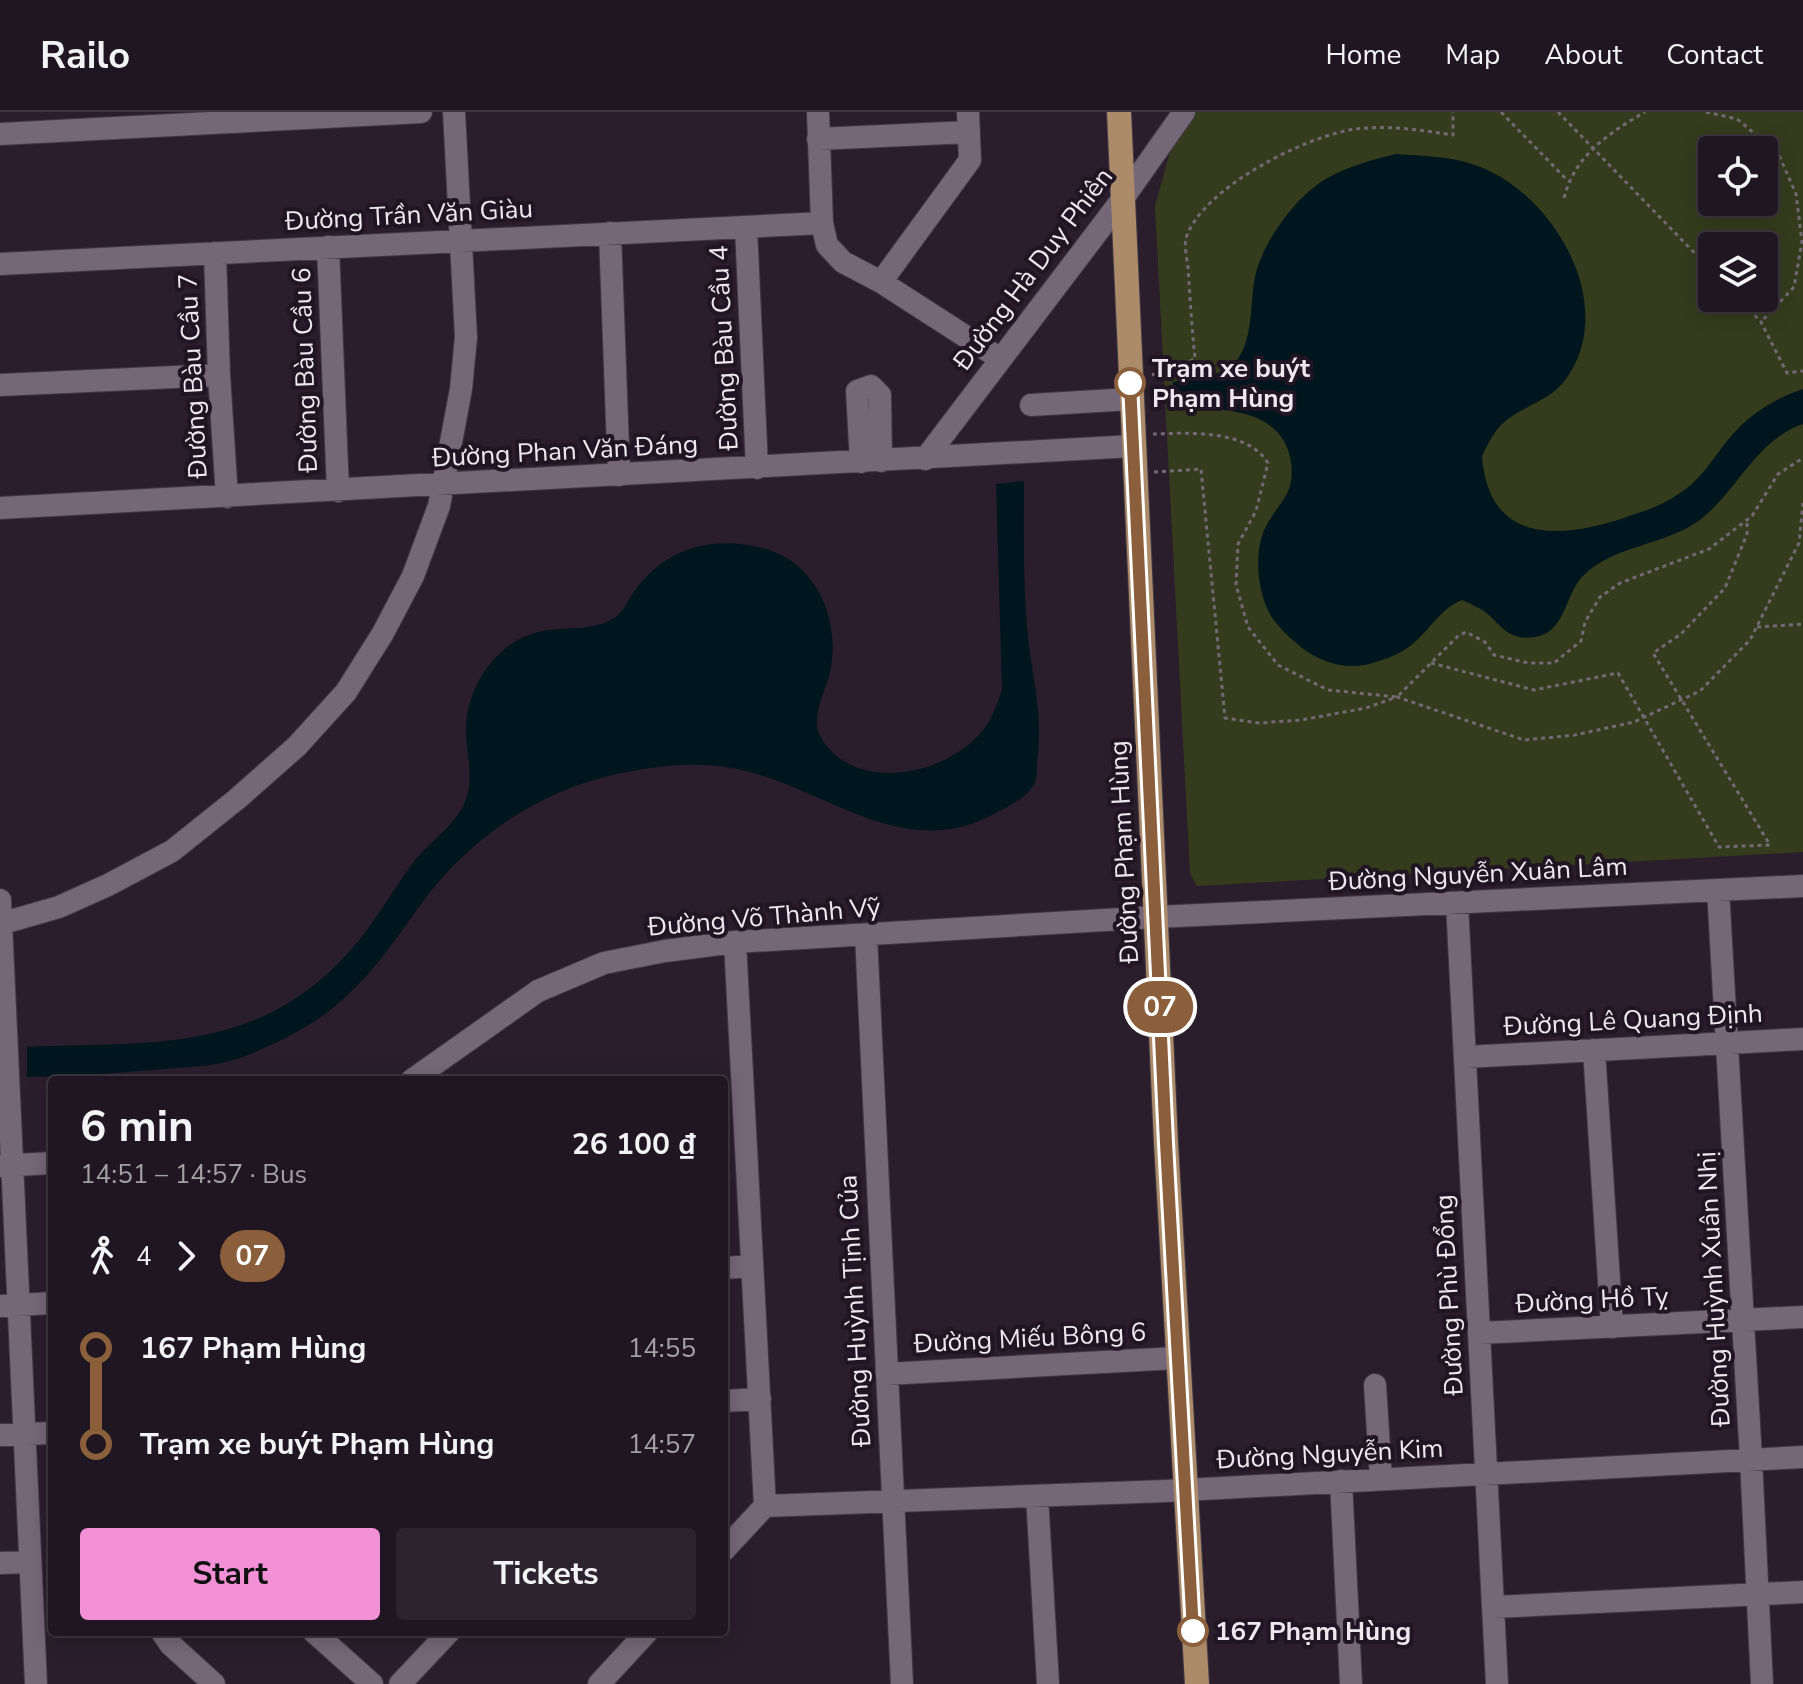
<!DOCTYPE html>
<meta charset="utf-8">
<style>
:root{--surface:#201621;--page:#2d232e;--text:#f1f3f6;--muted:#a29fa5;--line:#3d353f;--accent:#f391d6}
body{margin:0;font-family:"Nunito Sans",sans-serif;background:var(--page);color:var(--text);height:100vh;display:flex;flex-direction:column;font-size:30px;white-space:nowrap}
*{box-sizing:border-box;margin:0}
p{font-size:26px;color:var(--muted)}
.icon{flex:none;width:44px;height:44px;fill:none;stroke:currentColor;stroke-width:2;stroke-linecap:round;stroke-linejoin:round}
.map{position:relative;flex:1;overflow:hidden}
.drawer{position:absolute;left:48px;top:964px;width:680px;height:560px;display:flex;flex-direction:column;background:var(--surface);border-radius:8px;box-shadow:0 4px 20px #0003,0 0 0 2px var(--line)}
.drawer>*{flex:none}
.badge{padding:0 16px;border-radius:26px;font-size:28px;line-height:52px}
.buttons{position:absolute;left:1698px;top:24px;display:grid;gap:16px}
.buttons a{display:grid;place-items:center;width:80px;height:80px;border-radius:8px;background:var(--surface);box-shadow:0 4px 20px #0003,0 0 0 2px var(--line);font-size:40px}
.map>.badge{position:absolute;translate:-50% -50%;box-shadow:0 0 0 4px #fff}
.legs{display:flex;align-items:center;gap:12px;height:88px;padding:0 32px;font-size:26px}
.legs p{margin-inline-start:auto}
.headline{display:flex;align-items:center;justify-content:space-between;height:136px;padding:0 32px}
h1{font-size:44px;font-weight:700;line-height:60px}
.button{display:flex;gap:16px;margin-top:auto;padding:16px 32px}
.button a{flex:1;height:92px;border-radius:8px;background:var(--accent);color:#111;font-size:32px;font-weight:700;line-height:92px;text-align:center}
.button a+a{background:var(--page);color:var(--text)}
ul{padding:0 32px;list-style:none}
li{display:flex;align-items:center;gap:28px;height:96px;font-size:30px}
li i{display:grid;place-items:center;width:12px;height:100%;margin:0 10px;background:currentColor}
li i::after{content:'';width:20px;height:20px;margin:-10px;border:6px solid;border-radius:50%;background:var(--surface)}
li p{margin-inline-start:auto}
li:first-child i{background:linear-gradient(#0000 50%,currentColor 0)}
li:last-child i{background:linear-gradient(currentColor 50%,#0000 0)}
header{display:flex;align-items:center;gap:48px;box-sizing:border-box;height:112px;padding:0 40px;background:var(--surface);border-bottom:2px solid var(--line)}
header strong{font-size:38px}
nav{display:flex;gap:44px;margin-inline-start:auto;font-size:28px}
.map>svg:first-child{display:block}
.green{fill:#353c1d;fill-rule:evenodd}
.water{fill:#00161f}
.lines{fill:none;stroke-linecap:round;stroke-linejoin:round}
.minor-casing{stroke:#423944;stroke-width:24}
.major-casing{stroke:#423944;stroke-width:26}
.path{stroke:#736975;stroke-width:3;stroke-dasharray:4 4;stroke-linecap:butt}
.minor{stroke:#746777;stroke-width:22}
.major{stroke:#ab8b69;stroke-width:24}
.line-1-casing{stroke:#fff;stroke-width:18}
.line-1{stroke:#8b5e3c;stroke-width:12}
.stop-1-dot{fill:#fff;stroke:#8b5e3c;stroke-width:4}
.labels{text-anchor:middle;dominant-baseline:central;stroke-width:8;stroke-linejoin:round;paint-order:stroke}
.street-label{font-size:26px;fill:#eee7f0;stroke:#201522}
.stop-label{font-size:26px;font-weight:bold;fill:#eee7f0;stroke:#201522;text-anchor:start}
</style>
<header>
<strong>Railo</strong>
<nav><a>Home</a><a>Map</a><a>About</a><a>Contact</a></nav>
</header>
<div class="map">
<svg width="1803" height="1572" viewBox="0 0 1803 1572">
<rect width="100%" height="100%" fill="#2a1e2c"/>
<path class="green" d="M1195 0H1803V740L1197 774 1190 761 1155 94 1170 40ZM1712 38H1764V90H1712ZM1712 134H1764V186H1712Z"/>
<path class="water" d="M1396 42C1422 44 1450 44 1475 53 1552 79 1620 192 1566 267 1550 290 1520 294 1501 313 1493 321 1487 334 1482 344 1488 428 1553 428 1618 408 1637 401 1657 396 1674 385 1703 368 1712 346 1732 323 1751 301 1776 286 1803 277V312C1755 328 1737 381 1697 410 1662 434 1611 434 1582 465 1565 483 1565 521 1535 525 1512 529 1503 517 1489 503 1481 496 1471 492 1462 488 1442 496 1433 513 1417 528 1404 541 1387 547 1369 552 1346 558 1319 550 1301 535 1290 526 1279 516 1271 504 1258 482 1254 445 1263 421 1269 404 1285 390 1290 374 1293 361 1292 350 1288 338 1272 293 1214 298 1176 295L1172 289 1165 290 1163 276H1172L1173 270C1187 267 1217 264 1227 257 1255 240 1249 193 1255 165 1262 131 1296 84 1326 67 1348 54 1372 48 1396 42Z
M1024 369C1024 417 1023 466 1027 514 1031 565 1044 597 1037 651 1037 657 1037 667 1034 672 1027 686 1007 695 994 702 901 753 820 671 732 656 694 649 653 654 616 662 537 680 469 726 421 792 390 835 361 879 315 909 289 925 258 941 229 949 209 955 185 955 164 957 118 961 73 964 27 965V935C101 931 182 937 252 909 303 889 343 853 374 808 388 788 400 768 415 748 431 729 458 711 466 687 475 662 465 640 466 615 468 571 499 527 543 519 565 515 594 519 614 506 625 499 628 487 636 477 668 434 716 423 766 437 818 452 841 510 830 560 826 579 810 605 820 624 853 683 947 664 983 618 993 606 997 592 1002 578L996 372Z"/>
<g class="lines">
<defs>
<path id="minor" d="M818 0 822 111 827 133 843 150 881 170 999 246
M0 22 421 0
M818 27 969 20
M746 115 757 356
M610 121 619 363
M328 135 338 379
M215 141 219 263 227 385
M0 152 822 111
M881 170 970 48 968 0
M0 273 219 263
M1031 293 1131 287
M925 347 1124 85 1184 0
M861 350 857 279 871 274 880 283 881 349
M0 396 1133 334
M1718 778 1751 1347 1762 1572
M0 788 36 1572
M1457 791 1497 1572
M0 812 59 795 108 773 172 739 237 687 297 634 346 580 383 521 413 464 439 394 461 277 466 225 454 0
M866 823 902 1572
M1594 938 1612 1215
M1466 945 1803 927
M412 968 538 879 604 851 665 839 735 830 1156 805 1803 774
M0 1054 52 1051
M724 1156 752 1154
M0 1194 52 1191
M1479 1221 1803 1205
M886 1262 1177 1246
M1375 1273 1381 1367
M724 1289 760 1287
M0 1323 52 1321
M1341 1369 1351 1572
M1037 1384 1048 1572
M765 1394 1166 1379 1803 1345
M724 1438 765 1394 735 830
M0 1451 30 1450
M1493 1495 1803 1480
M162 1520 170 1532 214 1572
M314 1520 372 1572
M400 1572 449 1520
M599 1572 647 1520"/>
<path id="major" d="M1119 0 1166 1031 1197 1572"/>
</defs>
<use href="#minor" class="minor-casing"/>
<use href="#major" class="major-casing"/>
<path class="path" d="M1501 0 1568 69
M1558 0 1712 159
M1706 0 1737 7 1778 41 1796 82 1802 130 1794 175 1761 210
M1564 86C1575 43 1609 21 1645 0
M1738 186 1761 210 1787 261 1803 259
M1152 263 1195 247C1192 217 1190 186 1188 156 1187 147 1184 134 1186 126 1202 76 1307 23 1356 17 1388 13 1421 18 1453 23V0
M1153 322C1189 321 1247 317 1268 351L1256 399 1238 432 1236 473 1248 515 1278 553 1328 578 1397 585 1458 524 1466 520 1485 530 1494 543 1528 551H1554L1581 529 1585 510 1600 485 1620 471 1709 437 1752 404 1778 362 1803 346
M1154 360 1201 357 1225 606 1259 611 1301 608 1366 596 1397 585 1524 628 1575 623 1634 610 1700 579 1750 528 1799 431 1803 391
M1757 515 1803 512
M1431 551 1534 578 1618 561 1719 735 1770 733 1653 541 1681 522 1725 476 1747 422V408"/>
<use href="#minor" class="minor"/>
<use href="#major" class="major"/>
</g>
<g class="lines">
<defs>
<path id="line-1" d="M1130 271 1166 1031 1193 1519"/>
</defs>
<use href="#line-1" class="line-1-casing"/>
<use href="#line-1" class="line-1"/>
</g>
<g class="stop-1-dot">
<circle cx="1130" cy="271" r="14"/>
<circle cx="1193" cy="1519" r="14"/>
</g>
<g class="labels">
<g class="street-label">
<text transform="translate(409 103) rotate(-3)">Đường Trần Văn Giàu</text>
<text transform="translate(1033 157) rotate(-53)">Đường Hà Duy Phiên</text>
<text transform="translate(724 236) rotate(-93)">Đường Bàu Cầu 4</text>
<text transform="translate(305 258) rotate(-92)">Đường Bàu Cầu 6</text>
<text transform="translate(193 264) rotate(-93)">Đường Bàu Cầu 7</text>
<text transform="translate(565 339) rotate(-3)">Đường Phan Văn Đáng</text>
<text transform="translate(1124 740) rotate(-93)">Đường Phạm Hùng</text>
<text transform="translate(1478 762) rotate(-3)">Đường Nguyễn Xuân Lâm</text>
<text transform="translate(764 805) rotate(-5)">Đường Võ Thành Vỹ</text>
<text transform="translate(1633 908) rotate(-3)">Đường Lê Quang Định</text>
<text transform="translate(1714 1177) rotate(-93)">Đường Huỳnh Xuân Nhị</text>
<text transform="translate(1449 1183) rotate(-93)">Đường Phù Đổng</text>
<text transform="translate(1592 1188) rotate(-3)">Đường Hồ Tỵ</text>
<text transform="translate(855 1199) rotate(-93)">Đường Huỳnh Tịnh Của</text>
<text transform="translate(1030 1226) rotate(-3)">Đường Miếu Bông 6</text>
<text transform="translate(1330 1342) rotate(-3)">Đường Nguyễn Kim</text>
</g>
<g class="stop-label">
<text x="1152" y="256">Trạm xe buýt<tspan x="1152" dy="30">Phạm Hùng</tspan></text>
<text x="1215" y="1519">167 Phạm Hùng</text>
</g>
</g>
</svg>
<div class="buttons">
<a><svg class="icon" aria-label="locate" viewBox="0 0 24 24"><circle cx="12" cy="12" r="6"/><path d="M12 2v4M12 18v4M2 12h4M18 12h4"/></svg></a>
<a><svg class="icon" aria-label="layers" viewBox="0 0 24 24"><path d="M12 4l9 5-9 5-9-5zM3 14l9 5 9-5"/></svg></a>
</div>
<b class="badge" style="left:1160px;top:895px;background:#8b5e3c;color:#fff">07</b>
<section class="drawer">
<div class="headline"><div><h1>6 min</h1><p>14:51 – 14:57 · Bus</p></div><b>26 100 ₫</b></div>
<div class="legs"><svg class="icon" aria-label="walk" viewBox="0 0 24 24"><circle cx="13" cy="4" r="2"/><path d="M13 8l-2 6 4 7M11 14l-3 7M7 12l3-4h3l4 4"/></svg>4<svg class="icon" aria-label="forward" viewBox="0 0 24 24"><path d="M9 5l7 7-7 7"/></svg><b class="badge" style="background:#8b5e3c;color:#fff">07</b></div>
<ul>
<li><i style="color:#8b5e3c"></i><b>167 Phạm Hùng</b><p>14:55</p></li>
<li><i style="color:#8b5e3c"></i><b>Trạm xe buýt Phạm Hùng</b><p>14:57</p></li>
</ul>
<div class="button"><a>Start</a><a>Tickets</a></div>
</section>
</div>
